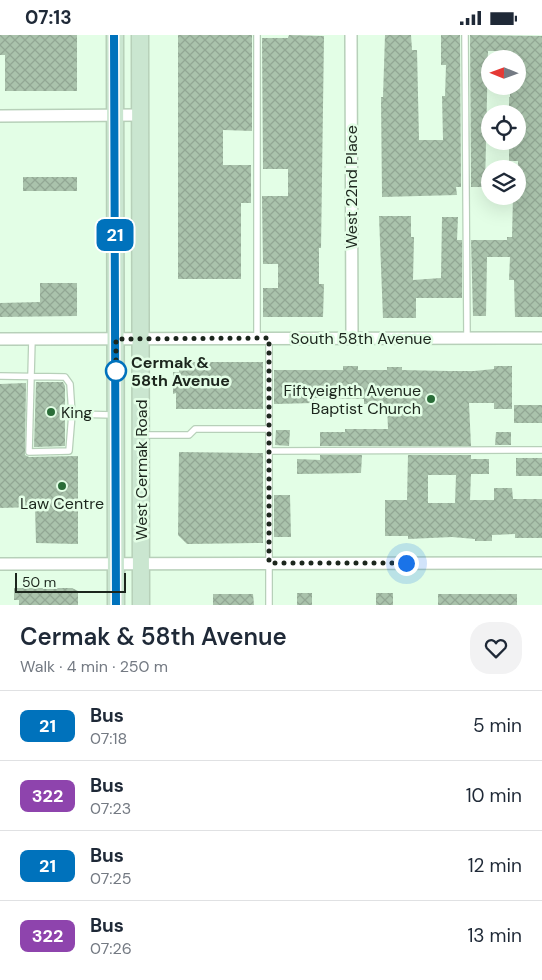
<!DOCTYPE html>
<meta charset="utf-8">
<style>
:root{--surface:#fff;--page:#f2f2f3;--text:#1f2937;--muted:#747a83;--line:#e0e1e3}
body{margin:0;font-family:"DM Sans",sans-serif;background:var(--page);color:var(--text);height:100vh;display:flex;flex-direction:column;font-size:19px;white-space:nowrap}
*{box-sizing:border-box;margin:0}
p{font-size:16px;color:var(--muted)}
.icon{flex:none;width:28px;height:28px;fill:none;stroke:currentColor;stroke-width:2;stroke-linecap:round;stroke-linejoin:round}
.map{position:relative;height:570px;overflow:hidden}
.details{display:flex;flex-direction:column;background:var(--surface);flex:1}
.details>*{flex:none}
.badge{padding:0 10px;border-radius:8px;font-size:18px;line-height:32px}
.needle{width:32px;rotate:271deg}
.fabs{position:absolute;left:481px;top:15px;display:grid;gap:10px}
.fabs a{display:grid;place-items:center;width:45px;height:45px;border-radius:50%;background:var(--surface);box-shadow:0 5px 20px #0002;font-size:25px}
.scale{position:absolute;left:15px;bottom:12px;width:111px;box-sizing:border-box;padding-left:5px;border:2px solid #1c261d;border-top:0;font-size:14px;line-height:18px;white-space:nowrap;color:#1c261d;-webkit-text-stroke:4px #e3fee6;paint-order:stroke}
.you{position:absolute;width:25px;height:25px;margin:-12px;border:4px solid #fff;border-radius:50%;background:#1a73e8;box-shadow:0 0 0 8px #1a73e833}
.map>.badge{position:absolute;translate:-50% -50%;box-shadow:0 0 0 2px #fff}
.round{display:grid;place-items:center;flex:none;width:52px;height:52px;border-radius:20px;background:var(--page)}
.overview{display:flex;align-items:center;justify-content:space-between;height:85px;padding:0 20px}
h1{font-size:24px;font-weight:600;line-height:38px}
ul{padding:0;list-style:none}
li{display:flex;align-items:center;gap:15px;height:70px;padding:0 20px;border-top:1px solid var(--line)}
li div{flex:1}
li b{display:block;font-size:19px}
li em{font-style:normal}
li .badge{min-width:55px;font-weight:700;text-align:center}
.status{display:flex;justify-content:space-between;align-items:center;height:35px;padding:0 25px;background:var(--surface);direction:ltr}
.status svg{height:14px;fill:currentColor}
.map>svg:first-child{display:block}
.building{fill:url(#building-cross-hatch);fill-rule:evenodd}
.lines{fill:none;stroke-linecap:round;stroke-linejoin:round}
.lane-casing{stroke:#b7d0b9;stroke-width:8}
.street-casing{stroke:#b7d0b9;stroke-width:14}
.secondary-casing{stroke:#b7d0b9;stroke-width:19}
.lane{stroke:#fff;stroke-width:5.5}
.street{stroke:#fff;stroke-width:11}
.secondary{stroke:#cae6d0;stroke-width:16}
.line-casing{stroke:#fff;stroke-width:11}
.line{stroke:#0072bc;stroke-width:8}
.walk{stroke:#1c261d;stroke-width:5;stroke-dasharray:0 9}
.stop-dot{fill:#fff;stroke:#0072bc;stroke-width:2.5}
.poi-dot{fill:#2a6d38;stroke:#e3fee6;stroke-width:2}
.labels{text-anchor:middle;dominant-baseline:central;stroke-width:5;stroke-linejoin:round;paint-order:stroke}
.street-label{font-size:16px;fill:#1c261d;stroke:#e3fee6}
.stop-label{font-size:16px;font-weight:bold;fill:#1c261d;stroke:#e3fee6;text-anchor:start}
.poi-label{font-size:16px;fill:#1c261d;stroke:#e3fee6;text-anchor:end}
</style>
<div class="status"><b>07:13</b><svg viewBox="0 0 49 12"><path d="M0 12V9h3v3zM5 12V6h3v6zM10 12V3h3v9zM15 12V0h3v12zM26 1h20v11H26zM47 4h2v5h-2z"/></svg></div>
<div class="map">
<svg width="542" height="570" viewBox="0 0 542 570">
<defs>
<pattern id="building-cross-hatch" width="8" height="8" patternUnits="userSpaceOnUse" patternTransform="scale(1.25)"><rect width="8" height="8" fill="#aac3ac"/><path d="M0 0l8 8M0 8l8-8" fill="none" stroke="#92a794"/></pattern>
</defs>
<rect width="100%" height="100%" fill="#e3fee6"/>
<path class="building" d="M0 0H77V56H5V20H0Z
M178 0H252V96L223 95V130H251V168H241V244H178Z
M289 0 324 1 321 213H319V249H324L323 282H263V253H278V229H263L262 161H288V134H263L262 3H288Z
M385 0H411L412 15H417L419 105H443L442 61H445L446 30H441V0H460L461 152H456L457 160 382 162 381 62H383Z
M470 0 542 1V282H515L514 245H509L510 222H487L486 281H473L471 205H507V202H512L513 161H518V126H509V109H518V77H509V62H510V51H518V24H511V16H488L485 152H471Z
M23 142H77V156H23Z
M379 181H411V202H414L413 245 441 243 442 182H458L457 205H462V263H416V283H383Z
M40 248H77V281L0 282V268L40 267Z
M179 327H263V374H176V358L173 359V337H179Z
M343 331H358V335H387V332H402V335L449 336H474L494 334V331H512V374H494V368H469L471 411H320V397H345V394H388L387 369H364V364L314 363V368L274 369V335H343Z
M36 347H63L65 351V411L34 412Z
M26 348 25 420 29 422 78 421V509L36 508 35 472 0 473V349Z
M514 370H542V388H514Z
M276 395H290L289 411 275 410Z
M496 397H511V410H495Z
M179 417 263 418V508L187 509 178 500Z
M320 420H362L361 438 297 439V424L320 425Z
M408 420H471V424H489V439H471L470 465H494V453H512L513 464H542V503H515V499L492 500V506H475V504L452 502 408 504V501H385V465H407ZM428 440H456L455 468H428Z
M516 423H542V441H516Z
M274 460H290L291 502H274Z
M14 553H72L78 556V570H19V565H14Z
M297 558H312V570H297Z
M376 558H393V570H376Z
M213 559H253L254 570H213Z
M438 559H517V570H438Z"/>
<g class="lines">
<defs>
<path id="lane" d="M257 0V303
M465 0 467 303
M269 303V570
M32 304 29 417 69 416 72 379
M0 341 65 342 70 349 72 379 114 380
M143 400H189L195 394H269
M269 416 542 415"/>
<path id="street" d="M351 0 352 303
M0 81 140 80
M0 304 542 303
M0 529 542 528"/>
<path id="secondary" d="M115 0 116 570
M140 0 141 570"/>
</defs>
<use href="#lane" class="lane-casing"/>
<use href="#street" class="street-casing"/>
<use href="#secondary" class="secondary-casing"/>
<use href="#lane" class="lane"/>
<use href="#street" class="street"/>
<use href="#secondary" class="secondary"/>
</g>
<g class="lines">
<defs>
<path id="line" d="M114 0 116 570"/>
</defs>
<use href="#line" class="line-casing"/>
<use href="#line" class="line"/>
<path class="walk" d="M116 336V344V304L269 303V528H406"/>
</g>
<circle class="stop-dot" cx="116" cy="336" r="10"/>
<g class="poi-dot">
<circle cx="431" cy="364" r="5"/>
<circle cx="51" cy="377" r="5"/>
<circle cx="62" cy="451" r="5"/>
</g>
<g class="labels">
<g class="street-label">
<text transform="translate(351 152) rotate(-90)">West 22nd Place</text>
<text x="361" y="303">South 58th Avenue</text>
<text transform="translate(141 435) rotate(-90)">West Cermak Road</text>
</g>
<g class="stop-label">
<text x="131" y="327">Cermak &amp;<tspan x="131" dy="18">58th Avenue</tspan></text>
</g>
<g class="poi-label">
<text x="421" y="355">Fiftyeighth Avenue<tspan x="421" dy="18">Baptist Church</tspan></text>
<text x="61" y="377" text-anchor="start">King</text>
<text x="62" y="468" text-anchor="middle">Law Centre</text>
</g>
</g>
</svg>
<div class="fabs">
<a><svg class="needle" viewBox="-14 -14 28 28"><path d="M0-13l5 13h-10z" fill="#e53935"/><path d="M0 13l5-13h-10z" fill="#747a83"/></svg></a>
<a><svg class="icon" aria-label="locate" viewBox="0 0 24 24"><circle cx="12" cy="12" r="6"/><path d="M12 2v4M12 18v4M2 12h4M18 12h4"/></svg></a>
<a><svg class="icon" aria-label="layers" viewBox="0 0 24 24"><path d="M12 4l9 5-9 5-9-5zM3 14l9 5 9-5"/></svg></a>
</div>
<div class="scale">50 m</div>
<div class="you" style="left:406px;top:528px"></div>
<b class="badge" style="left:115px;top:200px;background:#0072bc;color:#fff">21</b>
</div>
<section class="details">
<div class="overview"><div><h1>Cermak &amp; 58th Avenue</h1><p>Walk · 4 min · 250 m</p></div><a class="round"><svg class="icon" aria-label="heart" viewBox="0 0 24 24"><path d="M12 20l-8-8c-3-5 5-10 8-4 3-6 11-1 8 4z"/></svg></a></div>
<ul>
<li><span class="badge" style="background:#0072bc;color:#fff">21</span><div><b>Bus</b><p>07:18</p></div><em>5 min</em></li>
<li><span class="badge" style="background:#8e44ad;color:#fff">322</span><div><b>Bus</b><p>07:23</p></div><em>10 min</em></li>
<li><span class="badge" style="background:#0072bc;color:#fff">21</span><div><b>Bus</b><p>07:25</p></div><em>12 min</em></li>
<li><span class="badge" style="background:#8e44ad;color:#fff">322</span><div><b>Bus</b><p>07:26</p></div><em>13 min</em></li>
</ul>
</section>
